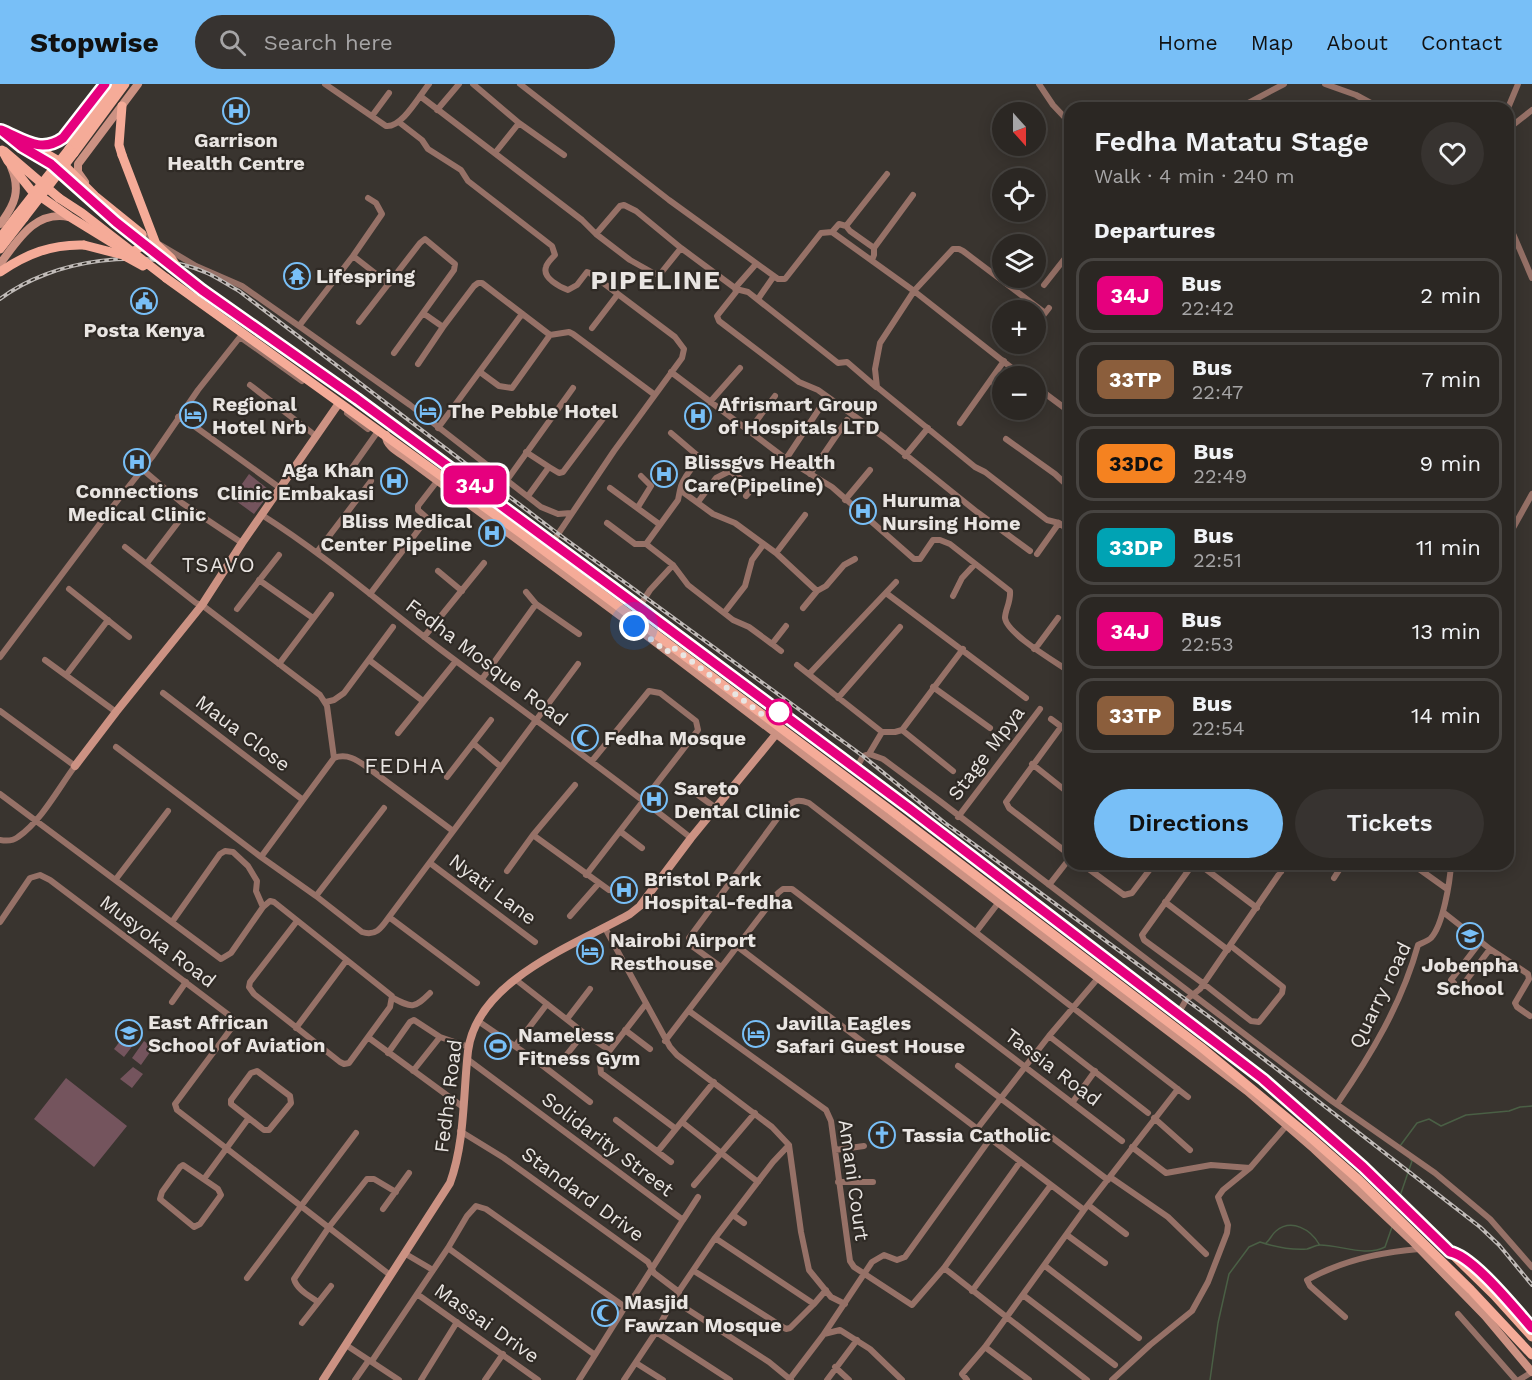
<!DOCTYPE html>
<meta charset="utf-8">
<style>
:root{--surface:#2b2723;--page:#373330;--text:#f1f3f6;--muted:#a6a5a6;--line:#474441;--accent:#78bff7}
body{margin:0;font-family:"Work Sans",sans-serif;background:var(--page);color:var(--text);height:100vh;display:flex;flex-direction:column;font-size:22px;white-space:nowrap}
*{box-sizing:border-box;margin:0}
p{font-size:20px;color:var(--muted)}
.icon{flex:none;width:33px;height:33px;fill:none;stroke:currentColor;stroke-width:2;stroke-linecap:round;stroke-linejoin:round}
.map{position:relative;flex:1;overflow:hidden}
.side{position:absolute;left:1064px;top:18px;width:450px;height:768px;display:flex;flex-direction:column;background:var(--surface);border-radius:18px;box-shadow:0 3px 15px #0003,0 0 0 2px var(--line)}
.side>*{flex:none}
.badge{padding:0 12px;border-radius:9px;font-size:21px;line-height:39px}
.needle{width:39px;rotate:159deg}
.fabs{position:absolute;left:992px;top:18px;display:grid;gap:12px}
.fabs a{display:grid;place-items:center;width:54px;height:54px;border-radius:50%;background:var(--surface);box-shadow:0 3px 15px #0003,0 0 0 2px var(--line);font-size:30px}
.you{position:absolute;width:30px;height:30px;margin:-15px;border:4px solid #fff;border-radius:50%;background:#1a73e8;box-shadow:0 0 0 9px #1a73e833}
.map>.badge{position:absolute;translate:-50% -50%;box-shadow:0 0 0 3px #fff}
h2{padding:0 30px;font-size:22px;line-height:54px}
.round{display:grid;place-items:center;flex:none;width:63px;height:63px;border-radius:32px;background:var(--page)}
.summary{display:flex;align-items:center;justify-content:space-between;height:102px;padding:0 30px}
h1{font-size:28px;font-weight:600;line-height:45px}
.cta{display:flex;gap:12px;margin-top:auto;padding:12px 30px}
.cta a{flex:1;height:69px;border-radius:36px;background:var(--accent);color:#111;font-size:24px;font-weight:600;line-height:69px;text-align:center}
.cta a+a{background:var(--page);color:var(--text)}
ul{padding:0;list-style:none}
li{display:flex;align-items:center;gap:18px;height:75px;margin:0 12px 9px;padding:0 18px;border:3px solid var(--line);border-radius:18px}
li div{flex:1}
li b{display:block;font-size:22px}
li em{font-style:normal}
li .badge{min-width:66px;font-weight:700;text-align:center}
header{display:flex;align-items:center;gap:36px;box-sizing:border-box;height:84px;padding:0 30px;background:var(--accent);color:#111}
header strong{font-size:28px}
nav{display:flex;gap:33px;margin-inline-start:auto;font-size:21px}
.search{width:420px;height:54px;background:var(--page);display:flex;align-items:center;gap:15px;box-sizing:border-box;padding:0 21px;border-radius:33px;color:var(--muted);font-size:22px}
.map>svg:first-child{display:block}
.green{fill:#74545d}
.lines{fill:none;stroke-linecap:round;stroke-linejoin:round}
.stream{stroke:#4a5f45;stroke-width:1.5}
.street{stroke:#967167;stroke-width:6}
.secondary{stroke:#cc9283;stroke-width:8}
.primary{stroke:#f5ab98;stroke-width:9}
.rail-casing{stroke:#c0bbb8;stroke-width:4}
.rail{stroke:#2f2a25;stroke-width:1.5;stroke-dasharray:4.5;stroke-linecap:butt}
.primary-bridge{stroke:#f5ab98;stroke-width:9}
.line-casing{stroke:#fff;stroke-width:14}
.line{stroke:#e6007e;stroke-width:9}
.walk{stroke:#e9e5e2;stroke-width:6;stroke-dasharray:0 10.8}
.stop-dot{fill:#fff;stroke:#e6007e;stroke-width:3}
.labels{text-anchor:middle;dominant-baseline:central;stroke-width:4.5;stroke-linejoin:round;paint-order:stroke}
.poi-label{font-size:20px;font-weight:bold;fill:#e9e5e2;stroke:#2f2a25;text-anchor:start}
.street-label{font-size:20px;fill:#e9e5e2;stroke:#2f2a25}
.neighbourhood-label{font-size:21px;letter-spacing:1.5px;fill:#e9e5e2;stroke:#2f2a25}
.quarter-label{font-size:22px;letter-spacing:1.5px;fill:#e9e5e2;stroke:#2f2a25}
.district-label{font-size:26px;font-weight:bold;letter-spacing:1.5px;fill:#e9e5e2;stroke:#2f2a25}
</style>
<header>
<strong>Stopwise</strong>
<div class="search"><svg class="icon" aria-label="search" viewBox="0 0 24 24"><circle cx="10" cy="10" r="6"/><path d="M15 15l6 6"/></svg>Search here</div>
<nav><a>Home</a><a>Map</a><a>About</a><a>Contact</a></nav>
</header>
<div class="map">
<svg width="1532" height="1296" viewBox="0 0 1532 1296">
<rect width="100%" height="100%" fill="#39342f"/>
<path class="green" d="M249 390 268 405 269 410 254 430 232 414Z
M127 948 137 956 124 973 114 965Z
M144 957 153 964 141 981 132 974Z
M133 983 143 990 132 1004 120 995Z
M66 994 127 1042 94 1083 34 1035Z"/>
<g class="lines">
<path class="stream" d="M1400 1062 1417 1039 1429 1035 1441 1042 1466 1031 1509 1027 1520 1023 1532 1022
M1400 1112 1412 1077 1410 1075
M1266 1159C1270 1156 1272 1150 1276 1147 1292 1134 1311 1146 1319 1160
M1210 1296 1218 1239 1229 1190 1249 1163 1260 1158C1275 1163 1291 1166 1307 1165 1311 1164 1316 1161 1320 1161 1340 1161 1366 1173 1385 1163L1392 1143"/>
<path class="street" d="M325 0 386 42C402 44 419 12 429 0
M473 0 519 39 495 69
M520 0 669 116 778 195H785L821 149 832 148 914 207 1022 292
M1039 0 1053 21 1070 39
M1325 0 1356 11 1380 24
M420 12 582 136 596 150 630 176 655 190 661 189 681 164
M1239 24 1284 0
M1508 24 1518 0
M437 26 459 0
M372 32 389 9
M400 39 422 56 428 65 461 86 468 97 552 162 555 171C552 174 547 179 546 183 542 194 560 203 568 206L577 201 587 188 590 189 675 253 684 265 682 274 614 367 552 459
M519 39 564 71
M1508 45 1532 26
M368 114 376 119 382 130 353 172 299 242 410 321 541 423 558 430 571 429
M1508 138 1532 194
M846 142 850 147 874 164
M832 148 839 140 846 142 887 90
M142 150 196 182 242 202 299 242
M596 150 620 122 624 121 636 127 681 164 735 204 736 208 717 232 719 237 799 298 818 306 885 354 977 428 1030 467
M353 172 389 200
M872 176 874 171V164L913 111
M1044 201 1070 168
M735 204 756 180
M736 205 748 208 838 279 847 278 876 303
M758 215 774 192
M1045 229 963 167 959 165H953L914 207 880 259 875 285 877 303 975 383 985 388 1047 436 1059 439 1070 447
M359 238 420 159 425 155 455 180 454 186 423 229 443 243
M1035 242 1049 224
M592 244 618 210
M1015 268 1022 260
M394 269 423 229
M418 280 443 243 474 202 478 199H482L550 251 569 248 573 250 655 311
M480 288 499 302 512 304 550 251
M671 288 786 375 832 403 914 475H920L933 456H940L950 460 1010 507C1011 518 1005 526 1005 534 1007 550 1056 578 1070 588
M993 293V298L1002 308
M250 301 316 352
M1035 302 1070 328
M710 318 740 284
M347 329 368 345
M178 333 190 339 280 404
M960 339 1004 277
M438 344 522 230
M748 348 775 312
M671 349 698 372C695 385 683 390 680 406L713 430 735 439 776 469 817 507
M1006 355 1055 390 1070 404
M526 368 549 383 528 412
M905 372 928 344
M786 375 827 313
M488 381 497 418
M549 383 559 389 563 388 605 332
M142 385 182 419 242 459
M349 388 376 350
M810 390 847 336
M507 396 573 304
M610 404 659 440
M845 416 870 386
M698 418 716 394 730 387 750 402 751 406 746 412
M638 423 651 402 641 392
M262 431C325 471 381 520 440 565 524 628 609 689 691 754
M607 439 635 460H646L673 481 688 501 733 536 749 543 772 560 786 542
M1508 453 1532 410
M646 460 678 416 680 406
M125 463 196 519 202 521 320 611 327 622 334 674
M317 468 371 397
M776 469 805 431
M1037 470 1059 439
M147 479 189 424
M438 487 462 507
M259 496 313 534
M69 505 129 553
M526 508 536 520
M886 509 1026 614
M370 510 426 436V433L418 426V422L438 396
M953 512 962 494 975 480
M639 523 650 506 673 481
M803 524 817 507 826 502 844 481 855 475
M237 525 279 471
M724 529 745 502 752 476 763 461
M424 553 484 479
M772 560 781 567
M1034 565 1038 561 1058 534
M0 573 114 421 152 373 198 306 240 253 302 297
M45 576 116 628
M369 576 423 617
M279 580 331 511
M797 581 882 648
M809 590 896 498
M66 591 108 536
M482 595 536 520 579 550
M933 603 990 644
M163 609 303 716
M838 614 900 543
M326 618 334 616 344 609 393 543
M0 627 75 682C58 705 42 736 18 753 13 757 6 757 0 756
M1051 635 1070 649
M1061 643 1006 718 1009 724 1070 771
M902 646 953 687
M398 649 456 577
M474 660 501 683
M116 663 261 773 316 812
M869 670 883 675 941 718 1332 1017 1435 1089 1490 1135 1532 1183
M1032 680 1066 707
M856 685 863 672 869 670 882 648H895L902 646 963 565
M447 693 491 636
M0 710 221 875 231 869 263 823 270 817 274 818 392 912 390 923 349 979 344 980 340 978 254 910 249 903 250 898 297 837
M698 711 716 724
M384 724 316 812 362 848C376 853 382 843 389 833L578 580
M958 733 1040 625
M621 748 642 764
M533 751 609 806
M261 773 334 674C347 669 357 676 367 683L453 747
M430 779 535 858
M1082 780 1124 811 1132 809 1154 780
M1193 780 1142 851 1144 856 1204 900 1251 937 1259 938 1282 909 1283 903 1231 862
M1199 780 1257 824
M1271 780 1281 788
M1412 780 1447 805
M507 787 533 751 575 701
M586 791 698 646 696 637 660 609 649 607 592 677
M1334 794 1343 780
M116 795 168 727
M1049 801 1070 774
M1165 818 1228 866
M1443 828 1490 865
M570 832 599 799
M389 833 477 899
M0 838 30 794 40 791 50 796 230 932 234 937 233 942 175 1020 177 1026 390 1191
M172 838 220 770 225 767 233 768 248 782 257 797 256 807 263 823
M605 844 670 963 677 971 772 1043 789 1061 773 1078 715 1154 673 1216 656 1248 624 1296
M976 848 999 818
M1481 857 1451 896 1454 899 1452 901 1459 906 1490 865 1528 890 1529 895 1515 919 1517 923 1530 932
M738 863 1084 1126
M721 883 692 862 689 854 785 724C794 716 798 715 809 719L1188 1013
M515 895 584 949 609 966
M393 914C412 924 414 925 430 909
M172 918 186 898
M645 921 600 979 601 989 676 1045
M689 927 826 1026 831 1037 850 1177 854 1183 912 1221 944 1184 1020 1078
M1178 930 1186 916 1200 905 1286 780
M567 935 590 905
M478 937 538 978 590 1018
M296 944 346 877
M625 946 650 965
M1049 952 1148 1029
M369 954 463 1023
M665 957 778 809 783 805H792L1122 1057
M515 962 547 920
M388 969 410 938 414 936 440 953 469 963
M564 974 584 949
M958 982 1108 1096
M257 987 290 1012 291 1019 269 1046H264L231 1020V1016L251 989Z
M413 987 440 953
M1072 1019 1095 987
M1337 1020C1371 971 1402 919 1418 861 1422 859 1428 857 1431 854 1443 841 1450 798 1451 780
M1154 1034 1190 1066
M616 1036 671 1078
M682 1038 758 1098
M977 1045 1049 952 1099 893
M460 1047 504 1074 648 1178 654 1189 679 1208
M789 1061 801 1148 809 1186 831 1213 845 1220
M1132 1063 1166 1089 1211 1081 1250 1084 1287 1041
M835 1066 864 1062
M658 1067 714 998
M183 1081 218 1105 221 1111 200 1140 194 1143 160 1115 162 1108 180 1083Z
M1110 1093 1168 1133 1206 1170
M204 1095 248 1035
M838 1098H873
M694 1101 755 1029
M1088 1121 1126 1150
M383 1125 409 1089
M733 1131 744 1139
M683 1136 698 1113
M1067 1151 1105 1179
M715 1154 814 1220 826 1206
M448 1164 595 1271 579 1296
M404 1169 433 1186
M1045 1182 1139 1254
M944 1184 1087 1296
M694 1187 786 1245 790 1244 814 1220
M247 1194 356 1049
M972 1207 1051 1101
M417 1210 538 1296
M1023 1211 1115 1281
M673 1216 769 1278 791 1296
M318 1218C310 1212 297 1206 294 1195L329 1143 367 1095H374L396 1108
M1458 1230 1516 1296
M1345 1233 1310 1202 1307 1196C1341 1177 1381 1168 1419 1165
M302 1239 331 1202
M656 1248 730 1296
M824 1250 840 1246 870 1265 902 1296
M346 1261 399 1296
M985 1263 1029 1296
M595 1271 625 1223
M372 1277 448 1164 467 1132 476 1122 486 1125 625 1223 635 1211 683 1136 467 975
M636 1279 663 1296
M835 1283 849 1296
M355 1296 369 1276
M421 1296 457 1238
M485 1296 503 1270
M789 1296 824 1250 872 1178 884 1171 897 1176 905 1173 990 1055
M827 1296 857 1256
M967 1296 962 1290 985 1263 1084 1126 1178 1005
M1112 1296 1150 1261 1192 1227 1208 1198 1227 1149 1228 1141 1218 1113 1223 1106 1250 1084
M1519 1296 1532 1288"/>
<path class="secondary" d="M10 49C19 54 29 61 40 62 67 64 91 19 105 0
M85 98 78 88V80L138 0
M0 140C15 121 21 106 11 83
M0 180C18 156 35 126 69 133
M386 351C385 362 400 369 408 375L634 542 1247 1007 1314 1065 1411 1156 1485 1232 1532 1288
M75 682 116 628 202 521 242 459 337 322
M1450 1168C1472 1170 1516 1226 1532 1244
M323 1296 450 1099C465 1058 463 1011 468 967 477 896 575 861 630 830L640 822 691 754 777 649"/>
<path class="primary" d="M122 22 119 61 122 71
M0 45 22 63 51 80 84 110
M69 65 116 0
M2 66 8 77 31 106 70 133 127 168 134 167 139 164 142 150 95 112 62 79 45 69 22 63
M4 67 59 114
M74 69 125 0
M0 154 18 130
M0 165 24 134
M0 188C26 170 52 160 84 161
M180 188 202 206 357 315 639 523 945 752 1280 1008 1363 1083 1494 1211 1532 1253
M166 194 522 450 890 726 1201 963 1309 1052 1359 1096 1471 1206 1532 1271"/>
<defs>
<path id="rail" d="M0 215C52 175 146 162 207 189 218 194 228 201 239 207L557 449 863 672 945 739 1211 934 1480 1143 1499 1161 1532 1201"/>
</defs>
<use href="#rail" class="rail-casing"/>
<use href="#rail" class="rail"/>
<path class="primary-bridge" d="M122 71 156 160 171 174 180 188
M84 110 127 147 164 175
M59 114 82 129 166 194
M18 130 69 65
M24 134 74 69
M84 161 123 171 143 182"/>
</g>
<g class="lines">
<defs>
<path id="line" d="M105 0 63 54C41 70 23 55 1 46L22 63 51 80 116 138 202 206 357 315 639 523 910 725 1263 995 1363 1083 1450 1168C1472 1171 1516 1226 1532 1244"/>
</defs>
<use href="#line" class="line-casing"/>
<use href="#line" class="line"/>
<path class="walk" d="M634 542 667 568 671 562 767 634 779 628"/>
</g>
<defs>
<symbol id="hospital-ring" viewBox="-11 -11 22 22"><circle r="9.5" fill="#2f2a25" stroke="#78bff7" stroke-width="1.5"/><path d="M-5-5h3v3.5h4V-5h3V5h-3V1.5h-4V5h-3Z" fill="#78bff7"/></symbol>
<symbol id="temple-ring" viewBox="-11 -11 22 22"><circle r="9.5" fill="#2f2a25" stroke="#78bff7" stroke-width="1.5"/><path d="M0-6L5-2H3V0L6.5 2.5H4V6H1.5V3h-3V6H-4V2.5H-6.5L-3 0V-2H-5Z" fill="#78bff7"/></symbol>
<symbol id="civic-ring" viewBox="-11 -11 22 22"><circle r="9.5" fill="#2f2a25" stroke="#78bff7" stroke-width="1.5"/><path d="M-.6-6.5H3V-4.5H.6V-3L4-1V1h2V6H-6V1h2V-1L-.6-3ZM-1.2 2.5V6h2.4V2.5Z" fill="#78bff7"/></symbol>
<symbol id="hotel-ring" viewBox="-11 -11 22 22"><circle r="9.5" fill="#2f2a25" stroke="#78bff7" stroke-width="1.5"/><path d="M-6-4.5h1.5V1H6V5H4.5V3h-9V5H-6ZM-4 0a1.8 1.8 0 1 1 3.6 0ZM.5 0V-2.5h3Q6-2.5 6 0Z" fill="#78bff7"/></symbol>
<symbol id="mosque-ring" viewBox="-11 -11 22 22"><circle r="9.5" fill="#2f2a25" stroke="#78bff7" stroke-width="1.5"/><path d="M3.5-4.9A6 6 0 1 0 3.5 4.9A5 5 0 1 1 3.5-4.9Z" fill="#78bff7"/></symbol>
<symbol id="school-ring" viewBox="-11 -11 22 22"><circle r="9.5" fill="#2f2a25" stroke="#78bff7" stroke-width="1.5"/><path d="M0-5L7-2L0 1L-7-2ZM-4 1L0 2.5L4 1V4Q0 6-4 4Z" fill="#78bff7"/></symbol>
<symbol id="university-ring" viewBox="-11 -11 22 22"><circle r="9.5" fill="#2f2a25" stroke="#78bff7" stroke-width="1.5"/><path d="M0-5L7-2L0 1L-7-2ZM-4 1L0 2.5L4 1V4Q0 6-4 4Z" fill="#78bff7"/></symbol>
<symbol id="stadium-ring" viewBox="-11 -11 22 22"><circle r="9.5" fill="#2f2a25" stroke="#78bff7" stroke-width="1.5"/><path d="M0-5a6.5 5 0 1 0 0 10a6.5 5 0 1 0 0-10ZM-3.5-1.8h7v3.6h-7Z" fill="#78bff7"/></symbol>
<symbol id="church-ring" viewBox="-11 -11 22 22"><circle r="9.5" fill="#2f2a25" stroke="#78bff7" stroke-width="1.5"/><path d="M-1.2-6h2.4v3.5h3.3v2.4h-3.3V6h-2.4V-.1h-3.3v-2.4h3.3Z" fill="#78bff7"/></symbol>
</defs>
<g fill-rule="evenodd">
<use href="#hospital-ring" x="221" y="12" width="30" height="30"/>
<use href="#temple-ring" x="282" y="177" width="30" height="30"/>
<use href="#civic-ring" x="129" y="202" width="30" height="30"/>
<use href="#hotel-ring" x="413" y="312" width="30" height="30"/>
<use href="#hotel-ring" x="178" y="316" width="30" height="30"/>
<use href="#hospital-ring" x="683" y="317" width="30" height="30"/>
<use href="#hospital-ring" x="122" y="363" width="30" height="30"/>
<use href="#hospital-ring" x="649" y="375" width="30" height="30"/>
<use href="#hospital-ring" x="379" y="382" width="30" height="30"/>
<use href="#hospital-ring" x="848" y="412" width="30" height="30"/>
<use href="#hospital-ring" x="477" y="434" width="30" height="30"/>
<use href="#mosque-ring" x="570" y="639" width="30" height="30"/>
<use href="#hospital-ring" x="639" y="700" width="30" height="30"/>
<use href="#hospital-ring" x="609" y="791" width="30" height="30"/>
<use href="#school-ring" x="1455" y="837" width="30" height="30"/>
<use href="#hotel-ring" x="575" y="852" width="30" height="30"/>
<use href="#university-ring" x="114" y="934" width="30" height="30"/>
<use href="#hotel-ring" x="741" y="935" width="30" height="30"/>
<use href="#stadium-ring" x="483" y="947" width="30" height="30"/>
<use href="#church-ring" x="867" y="1036" width="30" height="30"/>
<use href="#mosque-ring" x="590" y="1214" width="30" height="30"/>
</g>
<circle class="stop-dot" cx="779" cy="628" r="12"/>
<g class="labels">
<g class="poi-label">
<text x="236" y="56" text-anchor="middle">Garrison<tspan x="236" dy="23">Health Centre</tspan></text>
<text x="316" y="192">Lifespring</text>
<text x="144" y="246" text-anchor="middle">Posta Kenya</text>
<text x="212" y="320">Regional<tspan x="212" dy="23">Hotel Nrb</tspan></text>
<text x="718" y="320">Afrismart Group<tspan x="718" dy="23">of Hospitals LTD</tspan></text>
<text x="448" y="327">The Pebble Hotel</text>
<text x="684" y="378">Blissgvs Health<tspan x="684" dy="23">Care(Pipeline)</tspan></text>
<text x="374" y="386" text-anchor="end">Aga Khan<tspan x="374" dy="23">Clinic Embakasi</tspan></text>
<text x="137" y="407" text-anchor="middle">Connections<tspan x="137" dy="23">Medical Clinic</tspan></text>
<text x="882" y="416">Huruma<tspan x="882" dy="23">Nursing Home</tspan></text>
<text x="472" y="437" text-anchor="end">Bliss Medical<tspan x="472" dy="23">Center Pipeline</tspan></text>
<text x="604" y="654">Fedha Mosque</text>
<text x="674" y="704">Sareto<tspan x="674" dy="23">Dental Clinic</tspan></text>
<text x="644" y="795">Bristol Park<tspan x="644" dy="23">Hospital-fedha</tspan></text>
<text x="610" y="856">Nairobi Airport<tspan x="610" dy="23">Resthouse</tspan></text>
<text x="1470" y="881" text-anchor="middle">Jobenpha<tspan x="1470" dy="23">School</tspan></text>
<text x="148" y="938">East African<tspan x="148" dy="23">School of Aviation</tspan></text>
<text x="776" y="939">Javilla Eagles<tspan x="776" dy="23">Safari Guest House</tspan></text>
<text x="518" y="951">Nameless<tspan x="518" dy="23">Fitness Gym</tspan></text>
<text x="902" y="1051">Tassia Catholic</text>
<text x="624" y="1218">Masjid<tspan x="624" dy="23">Fawzan Mosque</tspan></text>
</g>
<g class="street-label">
<text transform="translate(487 578) rotate(37)">Fedha Mosque Road</text>
<text transform="translate(243 649) rotate(37)">Maua Close</text>
<text transform="translate(986 669) rotate(-53)">Stage Mpya</text>
<text transform="translate(493 805) rotate(37)">Nyati Lane</text>
<text transform="translate(158 857) rotate(37)">Musyoka Road</text>
<text transform="translate(1380 911) rotate(-64)">Quarry road</text>
<text transform="translate(1053 983) rotate(37)">Tassia Road</text>
<text transform="translate(448 1012) rotate(-83)">Fedha Road</text>
<text transform="translate(608 1060) rotate(37)">Solidarity Street</text>
<text transform="translate(854 1096) rotate(82)">Amani Court</text>
<text transform="translate(583 1110) rotate(36)">Standard Drive</text>
<text transform="translate(487 1239) rotate(35)">Massai Drive</text>
</g>
<g class="neighbourhood-label">
<text x="219" y="480">TSAVO</text>
</g>
<g class="quarter-label">
<text x="405" y="681">FEDHA</text>
</g>
<g class="district-label">
<text x="656" y="196">PIPELINE</text>
</g>
</g>
</svg>
<div class="fabs">
<a><svg class="needle" viewBox="-14 -14 28 28"><path d="M0-13l5 13h-10z" fill="#e53935"/><path d="M0 13l5-13h-10z" fill="#a6a5a6"/></svg></a>
<a><svg class="icon" aria-label="locate" viewBox="0 0 24 24"><circle cx="12" cy="12" r="6"/><path d="M12 2v4M12 18v4M2 12h4M18 12h4"/></svg></a>
<a><svg class="icon" aria-label="layers" viewBox="0 0 24 24"><path d="M12 4l9 5-9 5-9-5zM3 14l9 5 9-5"/></svg></a>
<a>+</a>
<a>−</a>
</div>
<div class="you" style="left:634px;top:542px"></div>
<b class="badge" style="left:475px;top:401px;background:#e6007e;color:#fff">34J</b>
<section class="side">
<div class="summary"><div><h1>Fedha Matatu Stage</h1><p>Walk · 4 min · 240 m</p></div><a class="round"><svg class="icon" aria-label="heart" viewBox="0 0 24 24"><path d="M12 20l-8-8c-3-5 5-10 8-4 3-6 11-1 8 4z"/></svg></a></div>
<h2>Departures</h2>
<ul>
<li><span class="badge" style="background:#e6007e;color:#fff">34J</span><div><b>Bus</b><p>22:42</p></div><em>2 min</em></li>
<li><span class="badge" style="background:#8b5e3c;color:#fff">33TP</span><div><b>Bus</b><p>22:47</p></div><em>7 min</em></li>
<li><span class="badge" style="background:#f58220;color:#111">33DC</span><div><b>Bus</b><p>22:49</p></div><em>9 min</em></li>
<li><span class="badge" style="background:#00a3b4;color:#fff">33DP</span><div><b>Bus</b><p>22:51</p></div><em>11 min</em></li>
<li><span class="badge" style="background:#e6007e;color:#fff">34J</span><div><b>Bus</b><p>22:53</p></div><em>13 min</em></li>
<li><span class="badge" style="background:#8b5e3c;color:#fff">33TP</span><div><b>Bus</b><p>22:54</p></div><em>14 min</em></li>
</ul>
<div class="cta"><a>Directions</a><a>Tickets</a></div>
</section>
</div>
